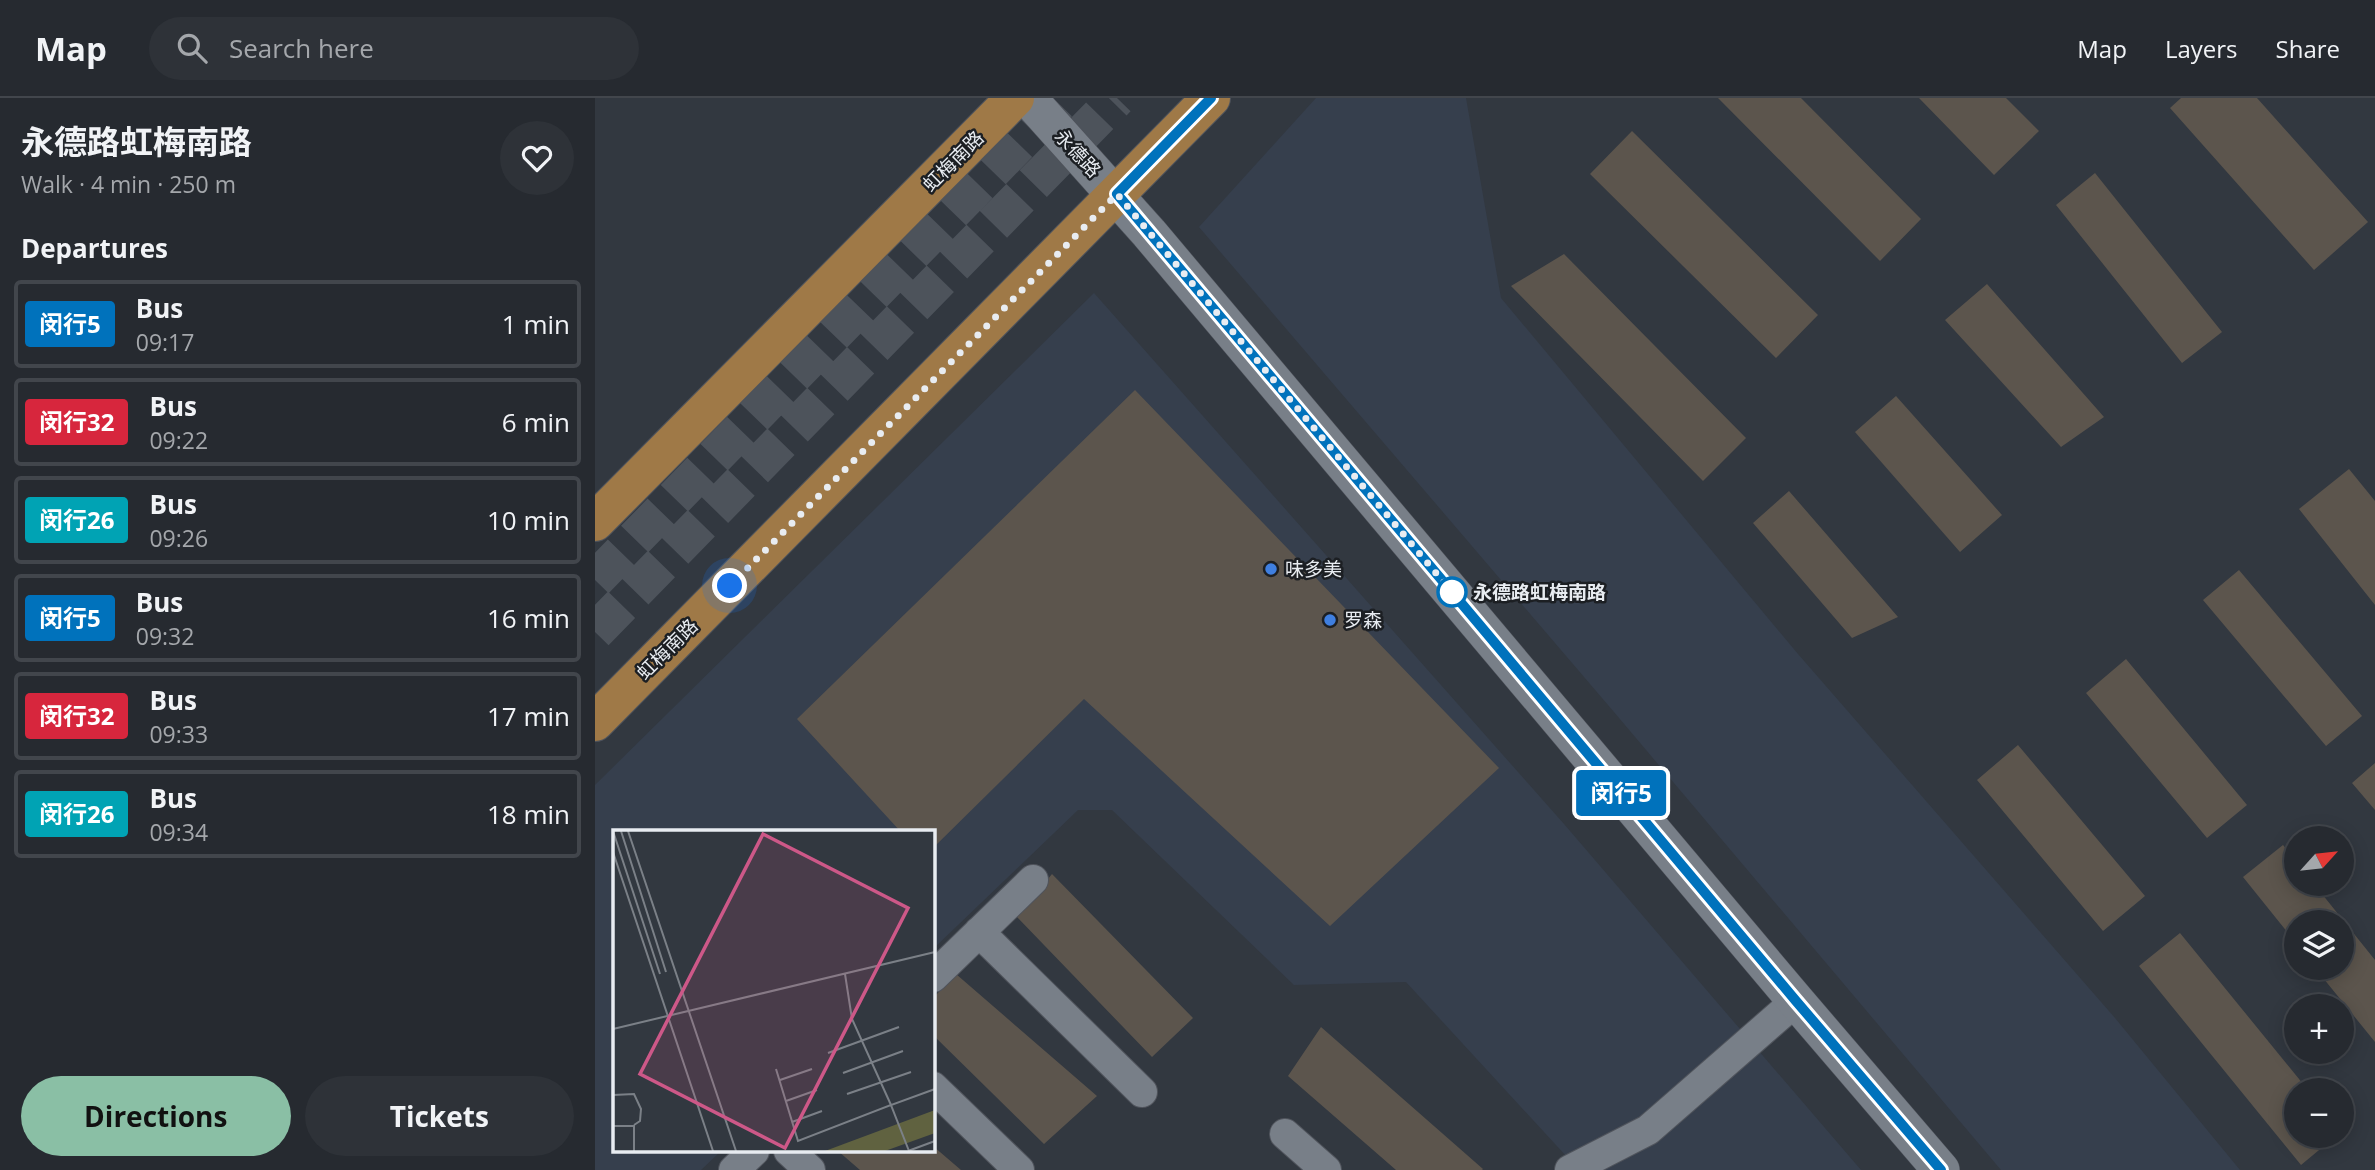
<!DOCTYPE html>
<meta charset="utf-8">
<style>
:root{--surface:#262a30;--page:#2e3238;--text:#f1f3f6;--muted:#a4a7ab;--line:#42464c;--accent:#8abfa5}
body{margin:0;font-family:"Open Sans","Noto Sans SC",sans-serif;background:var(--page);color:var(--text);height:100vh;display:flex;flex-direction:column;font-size:26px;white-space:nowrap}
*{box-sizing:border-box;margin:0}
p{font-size:23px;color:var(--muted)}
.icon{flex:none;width:38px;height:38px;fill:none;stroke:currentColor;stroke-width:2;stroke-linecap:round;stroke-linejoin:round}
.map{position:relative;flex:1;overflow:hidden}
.panel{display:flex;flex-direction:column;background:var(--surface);width:595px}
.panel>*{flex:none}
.badge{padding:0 14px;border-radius:5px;font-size:24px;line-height:46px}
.needle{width:46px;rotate:63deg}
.tools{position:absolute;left:1689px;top:728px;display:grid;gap:14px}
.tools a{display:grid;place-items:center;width:70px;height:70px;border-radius:50%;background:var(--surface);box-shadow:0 4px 18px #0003,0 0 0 2px var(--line);font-size:35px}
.you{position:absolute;width:35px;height:35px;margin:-18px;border:5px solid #fff;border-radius:50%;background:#1a73e8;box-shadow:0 0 0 10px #1a73e833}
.map>.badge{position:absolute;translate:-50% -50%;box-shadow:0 0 0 4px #fff}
h2{padding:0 21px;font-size:26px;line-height:63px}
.round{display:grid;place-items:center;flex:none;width:74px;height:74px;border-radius:37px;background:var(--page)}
.headline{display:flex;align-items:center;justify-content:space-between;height:119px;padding:0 21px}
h1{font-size:33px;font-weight:700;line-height:52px}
.button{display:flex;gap:14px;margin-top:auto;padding:14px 21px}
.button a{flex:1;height:80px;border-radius:42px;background:var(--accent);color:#111;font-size:28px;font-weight:700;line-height:80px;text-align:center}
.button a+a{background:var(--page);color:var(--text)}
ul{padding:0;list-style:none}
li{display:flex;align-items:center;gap:21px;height:88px;margin:0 14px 10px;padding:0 7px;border:4px solid var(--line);border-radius:7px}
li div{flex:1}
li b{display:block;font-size:26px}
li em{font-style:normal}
li .badge{min-width:77px;font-weight:700;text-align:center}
header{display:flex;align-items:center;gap:42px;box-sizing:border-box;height:98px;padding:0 35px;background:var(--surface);border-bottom:2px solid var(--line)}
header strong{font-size:33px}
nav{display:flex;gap:38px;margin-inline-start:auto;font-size:24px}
.search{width:490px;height:63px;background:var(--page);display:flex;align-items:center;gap:18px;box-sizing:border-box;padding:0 24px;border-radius:38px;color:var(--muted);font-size:26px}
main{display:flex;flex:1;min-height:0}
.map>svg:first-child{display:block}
.built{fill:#363f4d}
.building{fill:#5c554d}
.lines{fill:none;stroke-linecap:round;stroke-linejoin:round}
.trunk-tunnel{stroke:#4d535b;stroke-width:38;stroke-dasharray:38 19;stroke-linecap:butt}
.minor-casing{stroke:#50545c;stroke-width:32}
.tertiary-casing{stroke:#50545c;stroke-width:38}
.primary-casing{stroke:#50545c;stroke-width:40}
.minor{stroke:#787f88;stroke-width:30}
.tertiary{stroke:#787f88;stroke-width:37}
.primary{stroke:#9f7947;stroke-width:38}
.line-casing{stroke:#fff;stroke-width:16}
.line{stroke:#0072bc;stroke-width:10}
.walk{stroke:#e8ecf1;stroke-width:7;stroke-dasharray:0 12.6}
.shop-dot{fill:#3f7fe0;stroke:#1c1f23;stroke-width:2.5}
.stop-dot{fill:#fff;stroke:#0072bc;stroke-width:3.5}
.labels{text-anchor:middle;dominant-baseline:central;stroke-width:5;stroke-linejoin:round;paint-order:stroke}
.street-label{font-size:19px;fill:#e8ecf1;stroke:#1c1f23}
.poi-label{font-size:19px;fill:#e8ecf1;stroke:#1c1f23;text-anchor:start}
.stop-label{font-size:19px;font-weight:bold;fill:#e8ecf1;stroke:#1c1f23;text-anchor:start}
.inset-road{fill:none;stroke:#7b8087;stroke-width:2}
.view{fill:#cd5888;fill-opacity:0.15;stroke:#cd5888;stroke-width:3.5}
.inset-edge{fill:none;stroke:#e8ecf1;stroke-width:3.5}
</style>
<header>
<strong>Map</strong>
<div class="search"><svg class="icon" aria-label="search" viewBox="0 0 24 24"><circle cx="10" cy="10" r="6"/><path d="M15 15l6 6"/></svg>Search here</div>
<nav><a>Map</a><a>Layers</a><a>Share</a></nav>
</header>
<main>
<section class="panel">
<div class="headline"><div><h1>永德路虹梅南路</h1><p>Walk · 4 min · 250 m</p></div><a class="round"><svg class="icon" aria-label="heart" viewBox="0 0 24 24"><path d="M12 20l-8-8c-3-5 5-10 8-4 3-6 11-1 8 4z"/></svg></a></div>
<h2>Departures</h2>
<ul>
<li><span class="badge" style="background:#0072bc;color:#fff">闵行5</span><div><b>Bus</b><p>09:17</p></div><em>1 min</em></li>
<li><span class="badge" style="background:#d7263d;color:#fff">闵行32</span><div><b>Bus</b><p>09:22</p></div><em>6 min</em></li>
<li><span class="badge" style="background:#00a3b4;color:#fff">闵行26</span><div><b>Bus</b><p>09:26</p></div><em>10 min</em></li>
<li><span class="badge" style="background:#0072bc;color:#fff">闵行5</span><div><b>Bus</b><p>09:32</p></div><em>16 min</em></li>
<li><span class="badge" style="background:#d7263d;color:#fff">闵行32</span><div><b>Bus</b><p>09:33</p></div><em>17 min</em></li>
<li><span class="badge" style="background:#00a3b4;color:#fff">闵行26</span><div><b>Bus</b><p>09:34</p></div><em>18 min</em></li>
</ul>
<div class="button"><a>Directions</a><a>Tickets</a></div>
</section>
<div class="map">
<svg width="1780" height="1072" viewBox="0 0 1780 1072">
<rect width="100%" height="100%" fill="#323840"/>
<path class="built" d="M721 0H871L906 200 1203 556 1520 920 1645 1072H1406L1019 614 604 129Z
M499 195 969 726 1266 1072H984L811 884 699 887 517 712H483L338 851V734H19V1053H126L106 1072H0V687Z"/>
<path class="building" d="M1123 0H1206L1326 121 1285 163Z
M1324 0H1411L1444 33 1399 77Z
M1586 0H1662L1773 124 1719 172 1575 10Z
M1037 33 1223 217 1181 260 995 76Z
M1500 75 1627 234 1587 265 1461 107Z
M969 156 1151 340 1108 383 916 188Z
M1392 186 1509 319 1466 349 1350 222Z
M540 292 904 670 735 828 489 601 338 750V734H306L202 621Z
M1301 298 1407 417 1365 454 1260 334Z
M1754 371 1780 403V507L1704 411Z
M1194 393 1303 519 1257 540 1158 425Z
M1644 472 1767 618 1731 648 1608 502Z
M1531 561 1652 707 1612 740 1491 595Z
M1423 647 1550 798 1508 833 1382 682Z
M1780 665V712L1757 685Z
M1688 747 1701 763V786H1719L1780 862V944L1720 870H1746V824H1701V845L1648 779Z
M457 776 598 920 557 959 422 819Z
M1585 835 1713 992H1701V1038H1741L1706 1067 1544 868Z
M361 876 502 998 449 1046 338 937V900Z
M726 929 888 1071 887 1072H801L693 978Z
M338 1048 366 1072H265L243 1053H338Z"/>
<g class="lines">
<path class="trunk-tunnel" d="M0 482 468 0
M0 534 522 0"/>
<defs>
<path id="minor" d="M384 834 547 994
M338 879 438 782
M338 989 424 1072
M690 1036 731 1072
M194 1053 215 1072
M139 1072 159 1053
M975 1072 1053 1032 1201 903"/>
<path id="tertiary" d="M433 0 554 135 1201 903 1346 1072"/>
<path id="primary" d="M0 424 420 0
M0 624 616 0"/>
</defs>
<use href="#minor" class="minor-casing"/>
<use href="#tertiary" class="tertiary-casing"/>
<use href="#primary" class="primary-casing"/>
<use href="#minor" class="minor"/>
<use href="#tertiary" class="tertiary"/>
<use href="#primary" class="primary"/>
</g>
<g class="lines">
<defs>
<path id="line" d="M616 0 522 96 1201 903 1346 1072"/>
</defs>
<use href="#line" class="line-casing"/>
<use href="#line" class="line"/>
<path class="walk" d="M135 488 522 96 857 494"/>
</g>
<g class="shop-dot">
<circle cx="676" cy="471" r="7"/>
<circle cx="735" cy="522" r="7"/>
</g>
<circle class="stop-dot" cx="857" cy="494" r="14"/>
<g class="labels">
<g class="street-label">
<text transform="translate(483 55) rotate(47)">永德路</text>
<text transform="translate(358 63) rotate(-45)">虹梅南路</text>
<text transform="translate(72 551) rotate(-45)">虹梅南路</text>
</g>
<g class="poi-label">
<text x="690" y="471">味多美</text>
<text x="749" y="522">罗森</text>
</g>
<g class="stop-label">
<text x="878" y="494">永德路虹梅南路</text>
</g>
</g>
<g transform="translate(18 732)">
<rect width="322" height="322" fill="#323840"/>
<path d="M322 280V303L272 321H212Z" fill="#606240"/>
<path class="inset-road" d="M0 1 47 144M8 1 53 142M15 1 123 321M0 22 100 321M0 199 322 122M215 223 286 197M163 239 185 311 278 275 239 189 232 144M230 243 290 221M167 250 199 239M234 264 298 242M0 265 21 264 28 279 27 291 21 295M173 271 204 260M179 292 209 281M0 296H21V321M295 321 322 311M296 321 278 275 322 259"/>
<path class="view" d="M150 4 295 78 172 318 27 244Z"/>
<rect width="322" height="322" class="inset-edge"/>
</g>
</svg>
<div class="tools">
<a><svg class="needle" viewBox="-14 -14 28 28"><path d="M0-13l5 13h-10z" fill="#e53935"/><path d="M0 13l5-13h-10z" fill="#a4a7ab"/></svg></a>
<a><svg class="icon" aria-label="layers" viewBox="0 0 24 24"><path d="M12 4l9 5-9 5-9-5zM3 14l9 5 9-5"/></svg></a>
<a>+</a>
<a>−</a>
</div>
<div class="you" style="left:135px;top:488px"></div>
<b class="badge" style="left:1026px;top:695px;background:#0072bc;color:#fff">闵行5</b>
</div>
</main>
